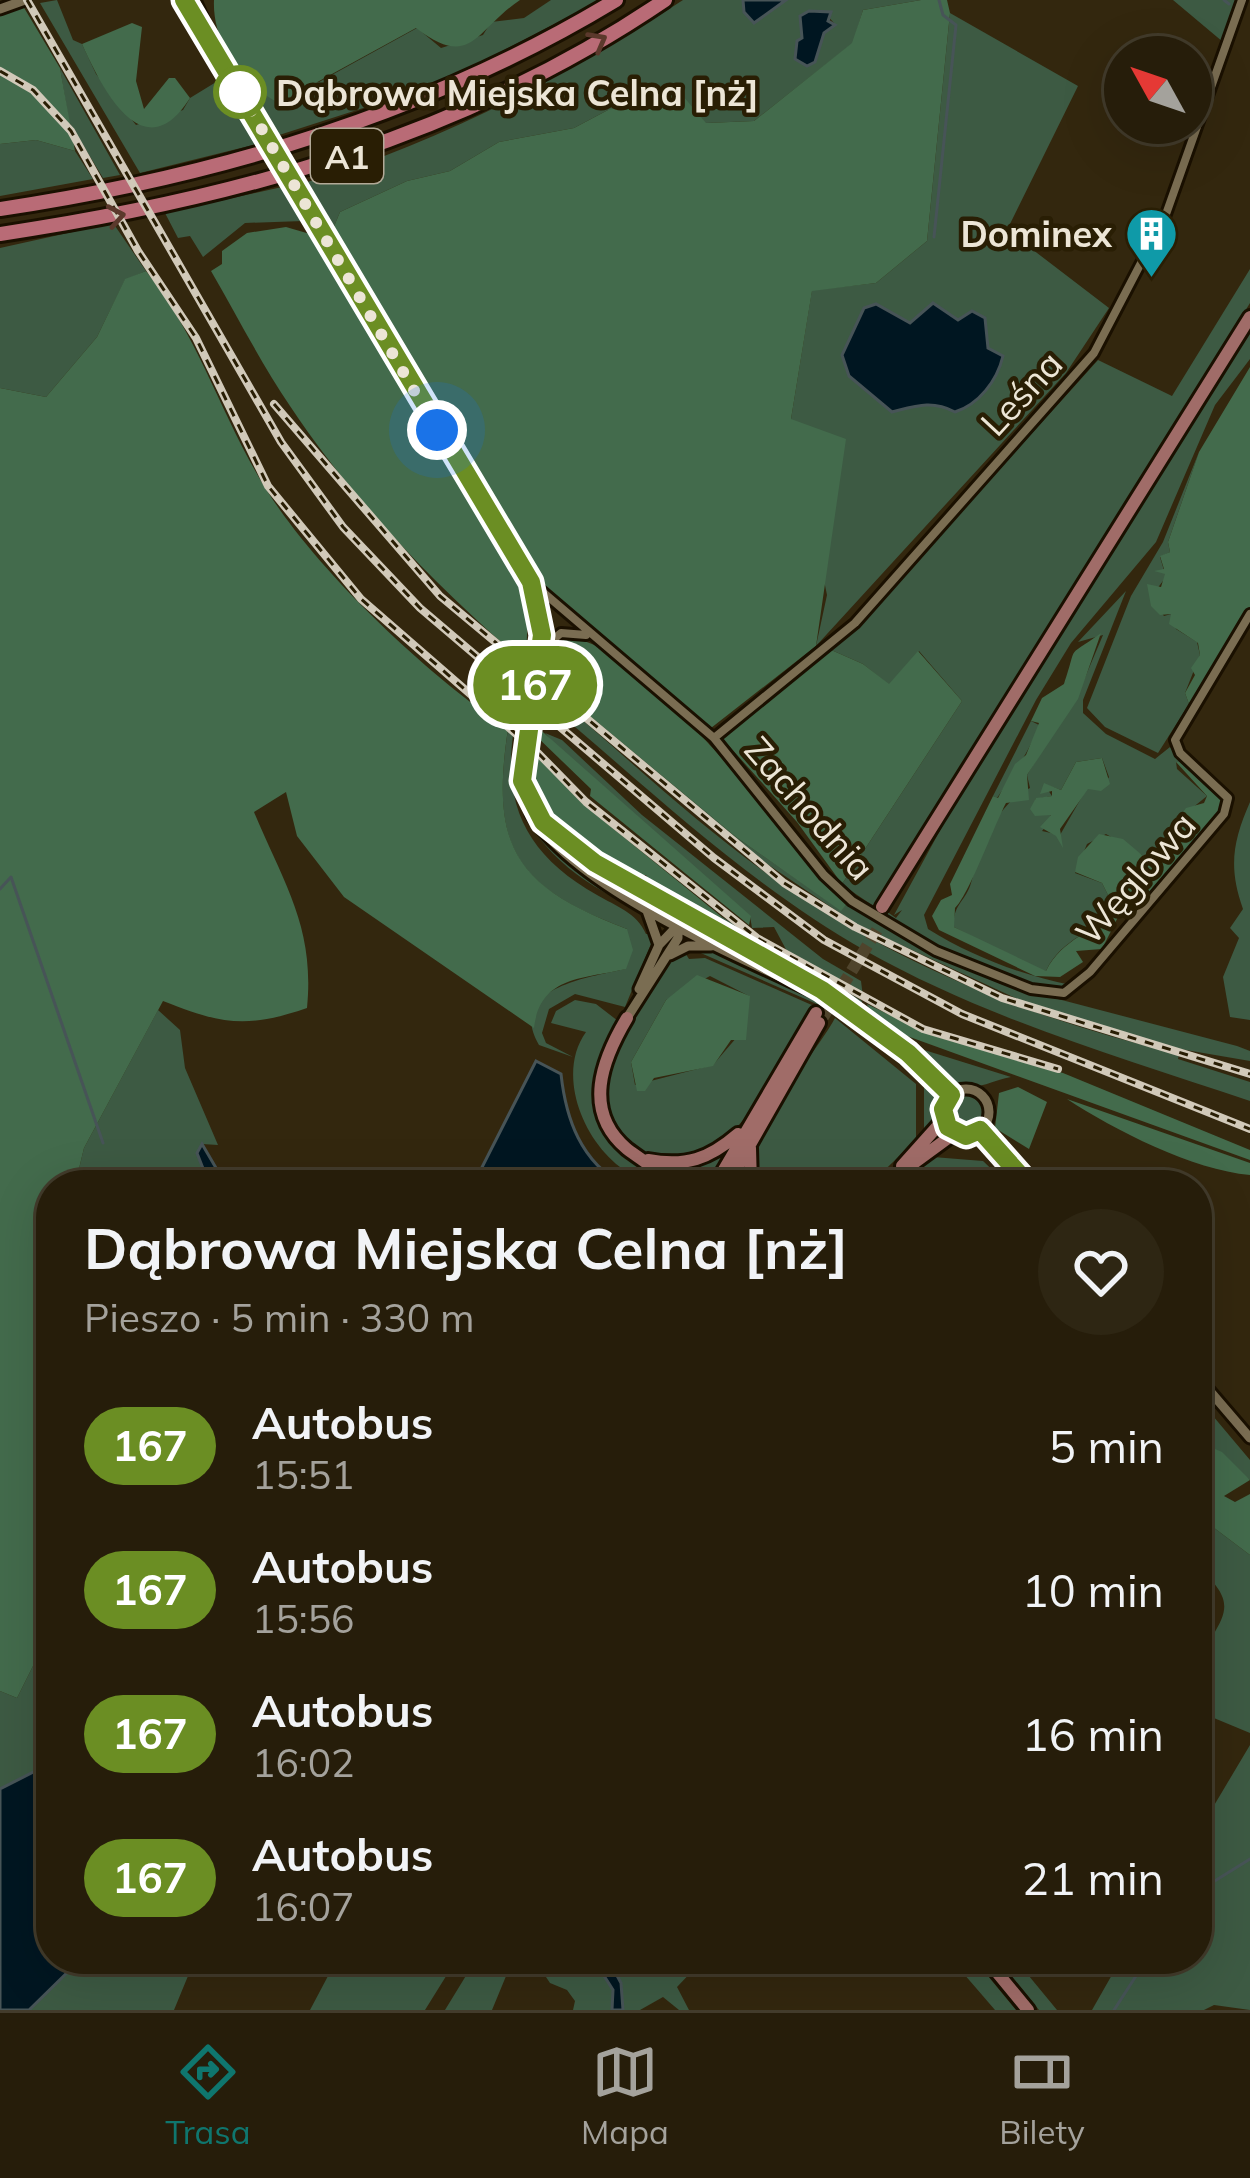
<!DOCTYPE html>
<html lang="pl">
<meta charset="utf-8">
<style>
:root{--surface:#261d0a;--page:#2e2613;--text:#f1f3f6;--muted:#a4a29c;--line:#423b2b;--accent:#0f766e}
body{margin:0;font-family:Mulish,sans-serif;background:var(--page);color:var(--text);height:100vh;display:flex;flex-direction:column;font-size:45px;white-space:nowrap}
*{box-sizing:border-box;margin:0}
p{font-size:39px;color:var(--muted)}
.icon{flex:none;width:66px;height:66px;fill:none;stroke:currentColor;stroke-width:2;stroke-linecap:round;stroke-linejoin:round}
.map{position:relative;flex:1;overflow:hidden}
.panel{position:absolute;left:36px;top:1170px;width:1176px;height:804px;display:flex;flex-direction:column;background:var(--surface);border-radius:48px;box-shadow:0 12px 48px #0002,0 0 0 3px var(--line)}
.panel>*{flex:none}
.badge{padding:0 24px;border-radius:39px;font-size:42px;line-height:78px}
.needle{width:78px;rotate:310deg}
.controls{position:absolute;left:1104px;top:36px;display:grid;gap:24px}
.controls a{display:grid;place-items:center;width:108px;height:108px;border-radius:50%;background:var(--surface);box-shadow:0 12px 48px #0002,0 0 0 3px var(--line);font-size:60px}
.you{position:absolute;width:60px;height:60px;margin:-30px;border:9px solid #fff;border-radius:50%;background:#1a73e8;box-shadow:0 0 0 18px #1a73e833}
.map>.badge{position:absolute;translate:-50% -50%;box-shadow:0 0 0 6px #fff}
.round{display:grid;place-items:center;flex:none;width:126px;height:126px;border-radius:63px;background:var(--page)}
.summary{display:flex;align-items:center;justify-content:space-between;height:204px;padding:0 48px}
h1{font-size:57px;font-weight:700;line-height:90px}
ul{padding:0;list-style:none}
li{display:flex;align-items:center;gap:36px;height:144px;padding:0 48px}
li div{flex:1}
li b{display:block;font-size:45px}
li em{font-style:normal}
li .badge{min-width:132px;font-weight:700;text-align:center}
.menu{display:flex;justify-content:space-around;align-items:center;height:168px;border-top:3px solid var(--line);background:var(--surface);font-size:33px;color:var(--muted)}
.menu a{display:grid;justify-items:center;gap:6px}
.menu .on{color:var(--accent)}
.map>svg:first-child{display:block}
.green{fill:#3d5a43;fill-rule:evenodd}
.forest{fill:#436b4c}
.water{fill:#001621;stroke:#475457;stroke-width:3}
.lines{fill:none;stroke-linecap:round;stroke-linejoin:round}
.stream{stroke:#475457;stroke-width:3}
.primary-tunnel{stroke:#4f442c;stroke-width:12;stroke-dasharray:12 6;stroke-linecap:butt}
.minor-casing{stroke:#1a1000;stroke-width:14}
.tertiary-casing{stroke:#1a1000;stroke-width:15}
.primary-casing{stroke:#1a1000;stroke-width:18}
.motorway-casing{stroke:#1a1000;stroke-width:20}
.minor{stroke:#7a6d52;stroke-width:8}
.tertiary{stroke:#7a6d52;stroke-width:9}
.primary{stroke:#a06c68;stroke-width:12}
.motorway{stroke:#b96b76;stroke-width:14}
.rail-casing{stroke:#d1c9b9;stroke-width:8}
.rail{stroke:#291e04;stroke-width:3;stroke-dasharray:9;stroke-linecap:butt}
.tertiary-bridge-casing{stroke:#1a1000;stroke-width:15;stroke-linecap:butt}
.tertiary-bridge{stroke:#7a6d52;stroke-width:9}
.oneway{stroke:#5b392c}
.line-casing{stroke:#fff;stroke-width:27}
.line{stroke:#6b8e23;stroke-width:18}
.walk{stroke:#ece5d6;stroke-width:12;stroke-dasharray:0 21.6}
.stop-dot{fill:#fff;stroke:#6b8e23;stroke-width:6}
.labels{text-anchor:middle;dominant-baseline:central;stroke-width:9;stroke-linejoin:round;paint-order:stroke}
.shield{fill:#291e04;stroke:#b2a997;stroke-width:3}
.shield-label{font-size:33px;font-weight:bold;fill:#ece5d6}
.stop-label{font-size:36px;font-weight:bold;fill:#ece5d6;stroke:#291e04;text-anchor:start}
.poi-label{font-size:36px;font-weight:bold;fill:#ece5d6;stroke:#291e04;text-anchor:end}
.street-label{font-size:36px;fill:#ece5d6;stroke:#291e04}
</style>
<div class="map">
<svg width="1250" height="2010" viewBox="0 0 1250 2010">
<rect width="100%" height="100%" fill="#33270e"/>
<path class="green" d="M57 0 73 40 82 44 96 74 136 125 183 110 190 98 221 79 257 144 140 173 40 3Z
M551 0H601L438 84 273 137 227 60 260 94 319 82 417 28 441 48 483 35 491 22 524 18Z
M683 0H743L754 23 786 0H921L863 10 853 43 754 121 706 123 608 110 574 128 499 142 450 171 407 181 340 212 330 236 304 183C439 143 564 77 683 0ZM824 12 834 23C819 34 820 52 807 66L795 59 797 41 802 39 801 14Z
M1173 0H1236L1223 42Z
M950 13 1078 86 1007 230 1109 308 1066 373 816 646 827 595 791 419 812 290 876 283 927 241Z
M60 68 120 175 103 178 69 122Z
M36 140 75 151 93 179 0 196V144Z
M282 187 303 221 245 223 203 257 190 236 178 238 165 213Z
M113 223 146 271 125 280 97 337 46 397 0 388V248Z
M1250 269V303L876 904 896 918 902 910 894 915 950 812 1250 327V359L1215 405 1156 542 1071 643 1036 700 924 915 928 929C973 957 1022 975 1071 985 1024 1004 883 915 842 884L962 701 919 651 889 685 863 664 829 649 868 615 1098 360 1172 396Z
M1199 452 1168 542 1170 552 1160 557 1166 577 1150 598 1164 616 1171 614 1176 629 1197 642 1200 655 1185 693 1189 704 1158 753 1105 727 1087 708 1131 596 1163 542Z
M1126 591 1083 700V713L1106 734 1155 759 1170 747 1182 762H1176L1177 769 1207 796 1175 822 1141 872 1142 855 1106 834 1087 844 1075 873 1102 883 1111 901C1095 937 1062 936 1046 971L1037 970 954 927C952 905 966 901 971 883 982 846 993 807 1030 788L1027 775 1081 687 1103 635 1078 642ZM1102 758 1109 777 1101 790 1087 788 1060 835 1042 831 1053 818 1035 799 1052 796 1044 784 1061 790 1076 762Z
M544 678 736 837 841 910 847 904 926 950 1001 984 1237 1046 1250 1051V1061L1180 1049 1028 1004 856 924 739 845Z
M542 685C619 750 693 822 776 880 895 964 1037 1021 1179 1054L1178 1059 1250 1082V1101C1121 1058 985 1018 866 951 747 884 645 785 541 698Z
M1031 721 1039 725C1031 749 1012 776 997 798L993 796Z
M508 729 513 735C503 809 530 857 597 895 616 906 637 913 646 934H655L625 1007 575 994 549 1009 542 1033 546 1043 573 1057 539 1045C505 987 592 977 625 969L627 929C515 887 490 848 508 729Z
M545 733 562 740 642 815 823 959 861 981 863 997 789 955 774 927 752 928 750 916 565 757Z
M517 742C518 755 515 772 518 788 531 854 596 879 645 913L649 925C640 909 620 901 604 892 545 858 506 811 517 742Z
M1250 802V1020L1230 1017 1223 977 1239 938 1230 928 1243 909C1228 867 1233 841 1250 802Z
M722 917 862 1001V1009L716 926Z
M709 949 851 1016 936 1092 939 1117 924 1134V1084L844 1016 694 950Z
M684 951 689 959 705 958 814 1006C787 1057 751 1131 697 1157 647 1181 599 1120 606 1075 610 1052 626 1028 639 1008 651 989 664 963 684 951ZM710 976 749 996 737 1037 713 1065 635 1085 631 1062 666 1000Z
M575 1000 596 1004 618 1021C595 1063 578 1114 621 1152 635 1164 653 1173 668 1185 603 1185 547 1086 586 1032L551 1023 556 1011Z
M867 1004 885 1024 903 1031V1038L921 1049 1011 1077C989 1081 981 1091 957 1084 942 1080 868 1018 867 1004Z
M158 1010 180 1030 185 1068 218 1145 202 1144 204 1171 198 1185H75L84 1148Z
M835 1018 916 1084V1140L869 1185H759C739 1137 813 1059 835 1018Z
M949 1113a17 17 0 1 1 34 0a17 17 0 1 1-34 0Z
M725 1153 709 1185H678L662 1169 694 1166Z
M933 1157 983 1161 1008 1185H973L961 1176 934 1185H898Z
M1197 1397 1250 1460V1480L1201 1443 1197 1448Z
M1197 1515 1250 1555V1733L1197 1711C1197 1699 1194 1682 1197 1671 1212 1620 1250 1611 1197 1567Z
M51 1630V1763L0 1789V1691L17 1698Z
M1250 1745V2010L1214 2005 1204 2010H1092L1121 1959H1197V1834Z
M81 1959H195L174 2010H29Z
M337 1959H511V1964L492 2010H445L467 1974 453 1965 425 2010H310Z
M534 1959H594L613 1990 612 2010H573L575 2001 567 1990 550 1983Z
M608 1959H689L698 1965 677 1987 689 2010H679L663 1997 640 2010H623L621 1983Z
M951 1959H974L1016 2010H995Z
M997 1959H1015L1057 2010H1039Z"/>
<path class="forest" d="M214 0H520C475 30 472 71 416 28L279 103C242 85 212 42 214 0Z
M921 0H947L950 13 927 241 876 283 812 291 791 419 846 439 816 646 711 728 538 584 330 236 340 212 407 181 450 171 499 142 574 128 608 110 677 89 706 123 754 121 852 43 863 10Z
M23 6 60 68 75 151 36 140 0 144V15Z
M132 23 142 27 136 81 144 109 169 78H175L190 98C144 171 103 91 82 44Z
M286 227 310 234 506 558 528 603 526 664C437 587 356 505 290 406 261 363 237 316 211 271L222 264V251L247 233Z
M146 271C200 338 221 417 266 489 317 571 427 675 508 729 490 848 516 887 627 929L633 950 626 969C585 979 540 975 534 1028L344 897 297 836 286 792 254 812C284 884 315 927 307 1008 246 1029 221 1024 163 1001L84 1148 75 1185H51V1630L17 1698 0 1691V388L46 397 97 337 125 279Z
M1250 367V609L1189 704 1185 693 1195 675 1191 668 1200 655 1198 643 1169 624 1171 614 1160 615 1151 606 1147 584 1161 587 1165 574 1154 571 1164 569 1160 556 1170 552 1168 542 1199 452Z
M1101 633 1078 699 1027 775 1029 800 1006 803C994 826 968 897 955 908L954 927 1046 971C1063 936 1095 937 1111 901L1102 883 1075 872 1078 857 1099 834 1123 839 1142 855 1141 872 1186 808 1204 803 1207 796 1176 762H1182L1224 800 1222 811 1137 913 1124 905 1102 949 1076 951 1083 962 1060 977 1035 976 939 930 932 916 941 900 952 895 950 884 993 796 998 798 1015 764 1026 755 1039 723 1031 721 1042 698 1064 684C1079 641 1064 660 1101 633Z
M564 639C634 628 797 853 847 904L841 911 736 837 544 678 549 654Z
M829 649 863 664 889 684 918 651 962 701 842 884 797 822 721 737Z
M535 725 751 916 749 925 590 796 591 789 533 733Z
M530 750 583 804 722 917 716 926 653 891 646 875C606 877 559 839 537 806 526 791 527 768 530 750Z
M1102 758 1110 784 1101 791 1088 789 1060 829 1063 848 1056 836 1040 827 1051 815 1035 816 1030 809 1036 798 1052 796V791L1040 794 1044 783 1061 790 1076 762Z
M697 975 750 996 746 1040H731L713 1066 654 1078 645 1091H637L631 1062 666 1000Z
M867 1004 931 1035 1063 1073 1250 1150V1160L907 1036 879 1020Z
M1018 1087 1047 1102 1029 1149 995 1128 999 1093Z
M1067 1099 1250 1163V1175C1193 1170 1114 1130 1067 1099Z
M1201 1443 1222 1452 1250 1480 1224 1496 1235 1502 1250 1494V1555L1197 1515Z"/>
<path class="water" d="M743 0H786L754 23 744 12Z
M809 11 831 12 828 21 835 25 824 33 815 62 807 66 795 59 797 41 802 38 800 16Z
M933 303 958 320 972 311 985 318 988 348 1003 356C997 381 979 404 955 412 932 400 916 406 892 412L849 376 842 355 864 308 876 304 910 323Z
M536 1061 561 1074C566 1120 581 1161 623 1185H473Z
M202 1144 226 1185H198L204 1171 197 1153Z
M51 1763V1959H81L29 2010H0V1789Z
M608 1959 621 1983 623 2010H612L613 1990 594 1960Z"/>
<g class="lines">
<path class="stream" d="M1224 0 1229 4
M934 237 956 25 943 15 939 0
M0 889 11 877 103 1143
M1197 1892 1250 1859
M1114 2010 1147 1959"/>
<path class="primary-tunnel" d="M823 1017 889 911"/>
<defs>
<path id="minor" d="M531 582 714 738 824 875 852 901 936 951 1031 989 1064 993 1090 972 1224 814 1228 798 1180 753 1175 740 1250 614
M542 649 561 633 586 635
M714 738 855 623 1094 353 1165 217 1242 0"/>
<path id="tertiary" d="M184 0 257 124
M195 0 216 49
M0 9 25 0
M298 195 531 582 542 624 539 666
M523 752 525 793
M524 789C565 873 734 938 816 986 866 1016 911 1053 951 1095
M531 814C576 889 738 957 818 994
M646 908 659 945
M670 955 688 946H711
M639 989 659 945 680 923
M627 1018 678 938V919
M943 1112a23 23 0 1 1 46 0a23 23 0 1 1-46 0Z
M980 1130 1029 1185
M1197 1376 1250 1438"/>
<path id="primary" d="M882 907 1250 317
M627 1018C602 1060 582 1111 627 1149 643 1161 659 1170 673 1185
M750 1148 751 1185
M648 1160C686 1167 709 1159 738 1134
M902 1166 944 1119
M715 1185 816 1013
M727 1185 819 1023
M884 1185 955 1133
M986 1959 1028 2010"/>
<path id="motorway" d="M0 209C216 177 428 114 616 0
M0 234C236 199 465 136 665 0"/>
</defs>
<use href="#minor" class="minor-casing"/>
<use href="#tertiary" class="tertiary-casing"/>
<use href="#primary" class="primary-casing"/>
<use href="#motorway" class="motorway-casing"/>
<use href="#minor" class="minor"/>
<use href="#tertiary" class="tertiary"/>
<use href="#primary" class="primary"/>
<use href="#motorway" class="motorway"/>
<defs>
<path id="rail" d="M27 0 281 442 343 527 420 608 714 858 824 940 962 1014 1250 1129
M0 71 33 90 71 131 138 251 196 338 268 486 361 599 538 753 586 802 757 938 923 1029 1058 1069
M274 404 440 596 784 883 855 927 1002 998 1250 1074"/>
</defs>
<use href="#rail" class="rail-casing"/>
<use href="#rail" class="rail"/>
<defs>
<path id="tertiary-bridge" d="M257 124 298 195
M523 752 539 666"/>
</defs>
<use href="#tertiary-bridge" class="tertiary-bridge-casing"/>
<use href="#tertiary-bridge" class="tertiary-bridge"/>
</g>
<defs><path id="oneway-chevron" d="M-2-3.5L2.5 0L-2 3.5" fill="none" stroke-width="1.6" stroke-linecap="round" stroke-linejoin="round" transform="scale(3)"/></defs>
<g class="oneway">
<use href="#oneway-chevron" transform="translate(598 41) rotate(-29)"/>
<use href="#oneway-chevron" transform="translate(116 216) rotate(-10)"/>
</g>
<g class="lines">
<defs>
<path id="line" d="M184 0 531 582 542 635 522 781 543 822 595 863 822 990 908 1053 951 1095 943 1109 948 1127 966 1136 980 1130 1029 1185"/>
</defs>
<use href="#line" class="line-casing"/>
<use href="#line" class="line"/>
<path class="walk" d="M240 92 437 430"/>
</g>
<defs>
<symbol id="building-pin" viewBox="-11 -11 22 30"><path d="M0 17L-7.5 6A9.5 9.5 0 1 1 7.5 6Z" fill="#0f9aa8" stroke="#291e04"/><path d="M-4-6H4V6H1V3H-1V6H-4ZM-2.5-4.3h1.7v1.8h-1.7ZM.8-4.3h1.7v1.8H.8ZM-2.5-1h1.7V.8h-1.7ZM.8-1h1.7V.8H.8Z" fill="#fff"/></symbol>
</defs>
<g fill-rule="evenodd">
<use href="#building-pin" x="1122" y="204" width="59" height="81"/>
</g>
<circle class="stop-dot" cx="240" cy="92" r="24"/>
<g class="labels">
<rect class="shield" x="311" y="129" width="72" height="54" rx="9"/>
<g class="shield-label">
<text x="347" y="156">A1</text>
</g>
<g class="stop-label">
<text x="276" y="92">Dąbrowa Miejska Celna [nż]</text>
</g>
<g class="poi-label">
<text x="1112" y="233">Dominex</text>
</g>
<g class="street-label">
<text transform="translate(1021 393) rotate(-47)">Leśna</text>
<text transform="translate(810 808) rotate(49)">Zachodnia</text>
<text transform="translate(1135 878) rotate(-49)">Węglowa</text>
</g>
</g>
</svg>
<div class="controls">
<a><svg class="needle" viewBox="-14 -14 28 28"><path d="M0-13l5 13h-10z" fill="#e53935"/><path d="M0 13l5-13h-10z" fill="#a4a29c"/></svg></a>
</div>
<div class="you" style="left:437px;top:430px"></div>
<b class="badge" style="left:535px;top:685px;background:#6b8e23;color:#fff">167</b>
<section class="panel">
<div class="summary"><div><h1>Dąbrowa Miejska Celna [nż]</h1><p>Pieszo · 5 min · 330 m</p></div><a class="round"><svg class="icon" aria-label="heart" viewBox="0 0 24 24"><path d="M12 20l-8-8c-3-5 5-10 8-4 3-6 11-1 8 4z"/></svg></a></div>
<ul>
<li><span class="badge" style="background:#6b8e23;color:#fff">167</span><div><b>Autobus</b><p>15:51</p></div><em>5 min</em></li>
<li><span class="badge" style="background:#6b8e23;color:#fff">167</span><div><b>Autobus</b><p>15:56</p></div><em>10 min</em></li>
<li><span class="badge" style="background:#6b8e23;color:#fff">167</span><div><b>Autobus</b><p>16:02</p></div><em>16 min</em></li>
<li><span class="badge" style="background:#6b8e23;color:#fff">167</span><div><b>Autobus</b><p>16:07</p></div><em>21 min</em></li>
</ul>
</section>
</div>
<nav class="menu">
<a class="on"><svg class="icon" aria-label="directions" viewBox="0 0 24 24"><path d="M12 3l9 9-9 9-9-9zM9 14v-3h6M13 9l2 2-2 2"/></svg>Trasa</a>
<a><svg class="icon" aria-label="map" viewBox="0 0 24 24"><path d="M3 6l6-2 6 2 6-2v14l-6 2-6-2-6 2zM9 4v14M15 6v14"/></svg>Mapa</a>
<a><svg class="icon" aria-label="tickets" viewBox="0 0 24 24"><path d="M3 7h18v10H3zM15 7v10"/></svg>Bilety</a>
</nav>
